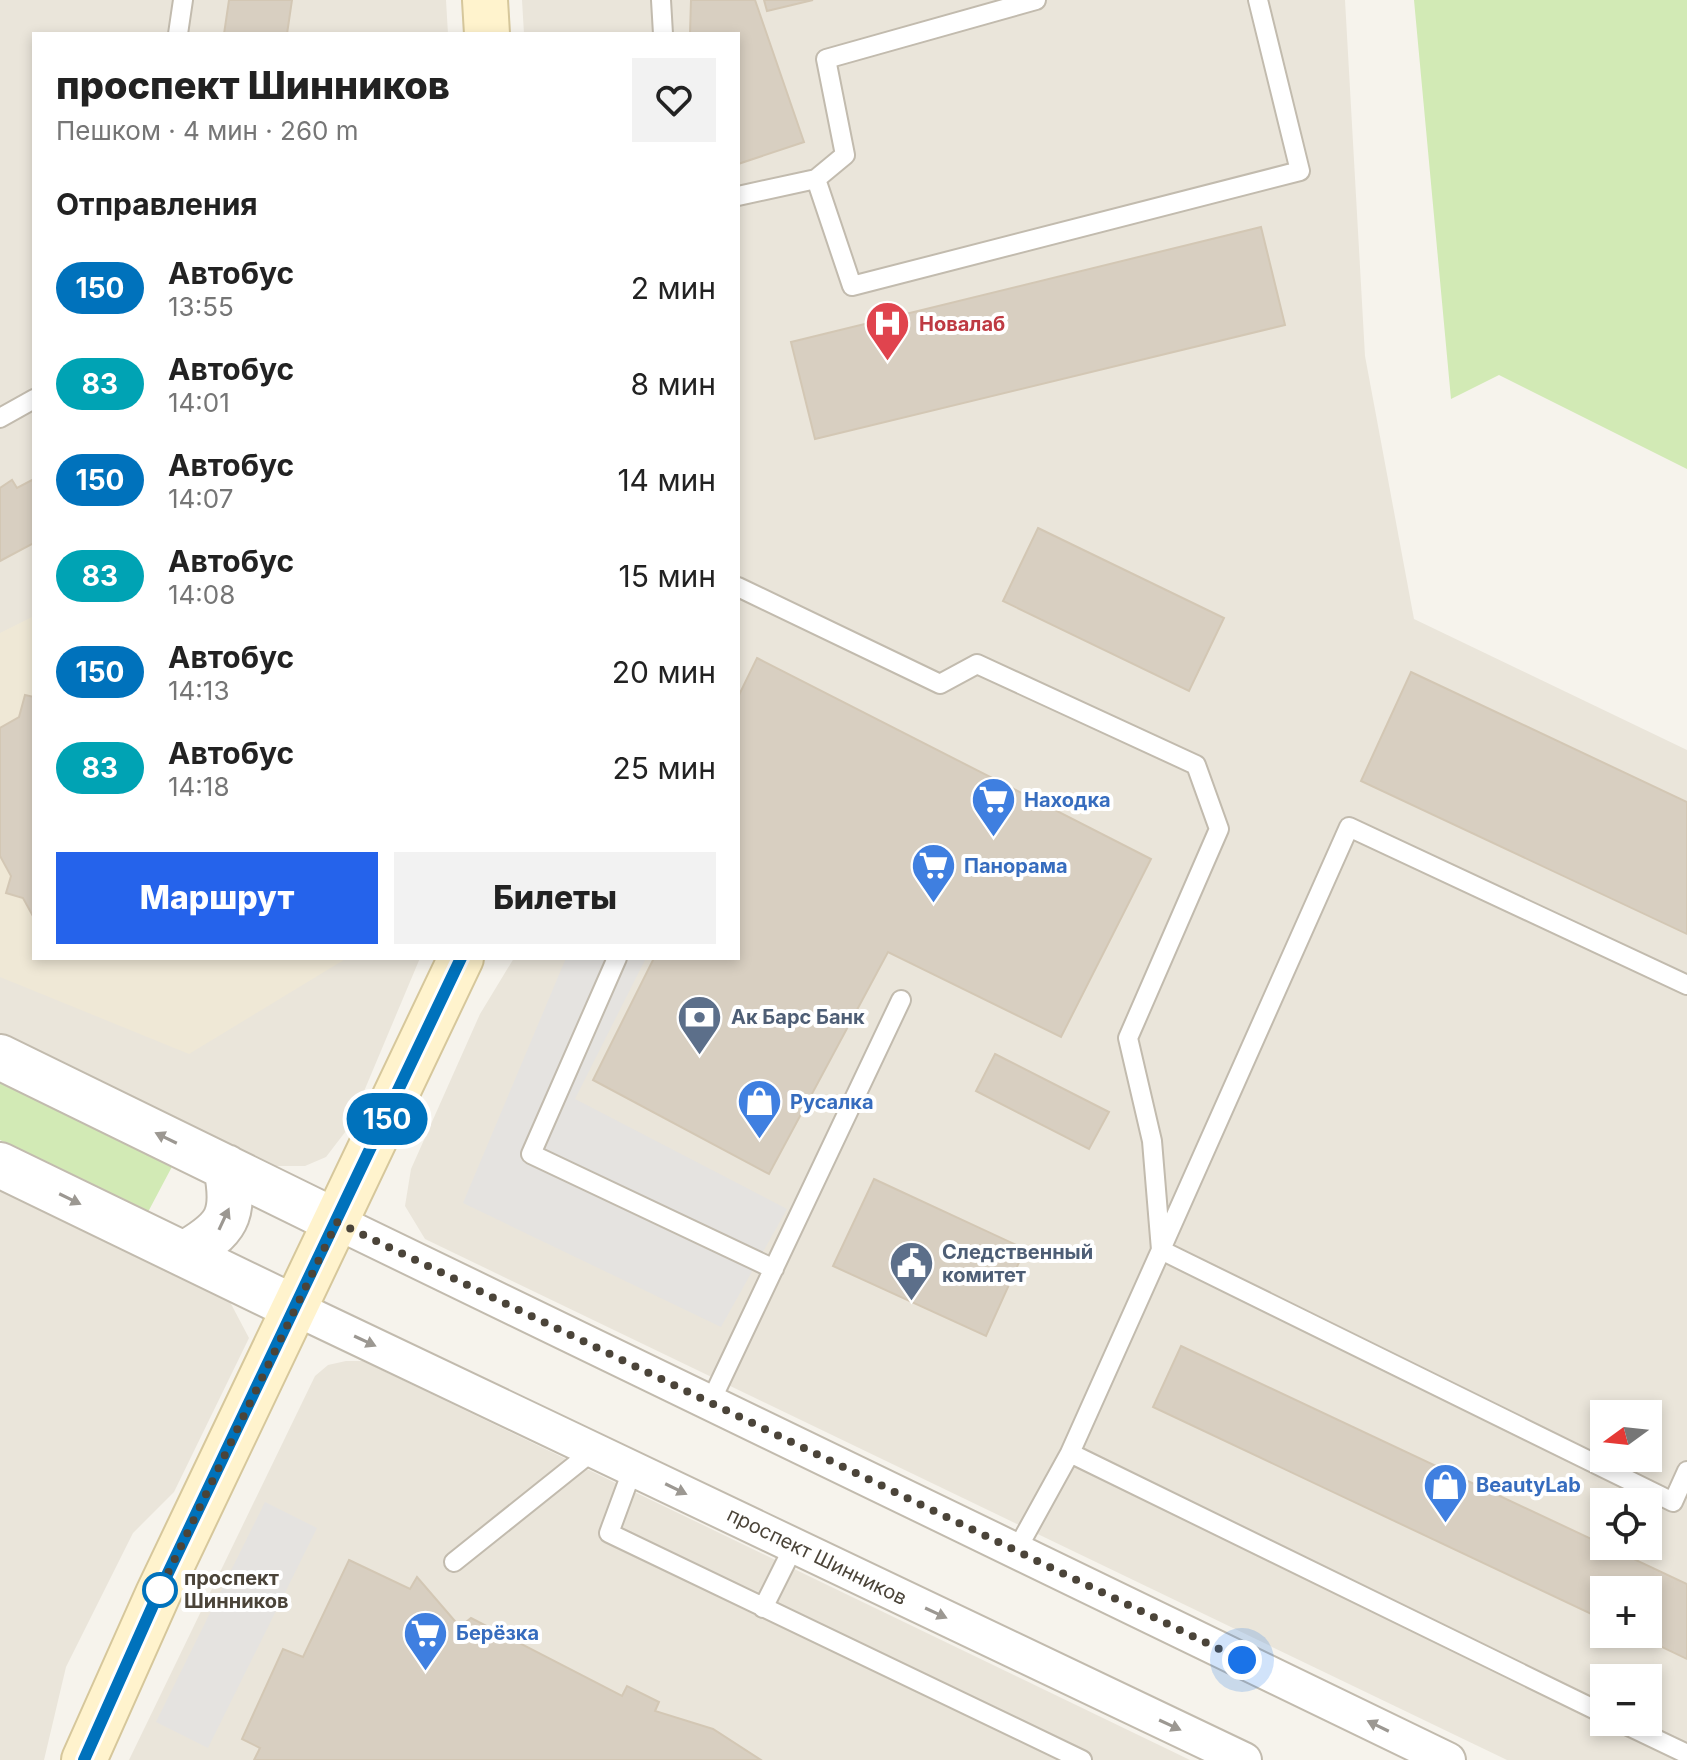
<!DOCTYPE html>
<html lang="ru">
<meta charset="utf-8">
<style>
:root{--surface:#fff;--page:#f2f2f2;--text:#222;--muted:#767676;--accent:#2563eb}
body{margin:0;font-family:Inter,sans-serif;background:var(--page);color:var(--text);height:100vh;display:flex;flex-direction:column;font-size:30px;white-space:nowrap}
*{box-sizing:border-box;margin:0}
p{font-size:26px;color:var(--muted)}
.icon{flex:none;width:44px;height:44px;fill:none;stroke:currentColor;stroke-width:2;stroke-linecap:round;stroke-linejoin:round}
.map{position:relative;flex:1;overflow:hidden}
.sheet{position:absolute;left:32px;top:32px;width:708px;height:928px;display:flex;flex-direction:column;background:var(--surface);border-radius:0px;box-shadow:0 4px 12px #0003}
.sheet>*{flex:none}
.badge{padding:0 16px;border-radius:26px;font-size:28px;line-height:52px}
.needle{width:52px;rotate:255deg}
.controls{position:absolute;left:1590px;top:1400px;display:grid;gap:16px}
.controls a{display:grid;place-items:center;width:72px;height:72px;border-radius:0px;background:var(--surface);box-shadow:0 4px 12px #0003;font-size:40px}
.you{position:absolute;width:40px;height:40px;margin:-20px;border:6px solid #fff;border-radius:50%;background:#1a73e8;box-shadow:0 0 0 12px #1a73e833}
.map>.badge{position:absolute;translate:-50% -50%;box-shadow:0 0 0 4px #fff}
h2{padding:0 24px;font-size:30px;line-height:72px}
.round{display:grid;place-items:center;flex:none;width:84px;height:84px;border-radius:0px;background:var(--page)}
.headline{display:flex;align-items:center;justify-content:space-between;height:136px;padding:0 24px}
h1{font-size:38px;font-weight:800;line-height:60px}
.primary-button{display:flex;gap:16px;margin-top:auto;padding:16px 24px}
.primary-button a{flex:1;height:92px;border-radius:0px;background:var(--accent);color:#fff;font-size:32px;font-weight:800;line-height:92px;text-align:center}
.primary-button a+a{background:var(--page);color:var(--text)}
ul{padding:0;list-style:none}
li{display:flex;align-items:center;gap:24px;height:96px;padding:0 24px}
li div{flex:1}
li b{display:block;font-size:30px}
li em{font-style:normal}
li .badge{min-width:88px;font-weight:700;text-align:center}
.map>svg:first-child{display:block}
.residential{fill:#eae5da;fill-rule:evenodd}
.education{fill:#efe8d6}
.green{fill:#d2eab5}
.parking{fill:#e5e3e0}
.building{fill:#d8cfc1;stroke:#d3c7b4;stroke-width:2}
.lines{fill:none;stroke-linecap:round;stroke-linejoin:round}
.service-casing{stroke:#c2bbae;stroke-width:22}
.minor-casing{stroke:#c2bbae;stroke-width:38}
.tertiary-casing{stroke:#c2bbae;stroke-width:48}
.secondary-casing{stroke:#d6c79b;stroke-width:48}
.service{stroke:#fff;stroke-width:18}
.minor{stroke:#fff;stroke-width:34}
.tertiary{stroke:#fff;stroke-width:44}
.secondary{stroke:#fff3cd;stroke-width:44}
.oneway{fill:#9c9892}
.line-casing{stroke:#fff;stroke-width:18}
.line{stroke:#0072bc;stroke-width:12}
.walk{stroke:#4b4439;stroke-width:8;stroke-dasharray:0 14.4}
.stop-dot{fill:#fff;stroke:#0072bc;stroke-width:4}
.labels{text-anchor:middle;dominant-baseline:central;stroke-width:8;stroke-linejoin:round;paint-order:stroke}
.health-label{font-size:20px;font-weight:bold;fill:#be3a42;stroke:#fff;text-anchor:start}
.shop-label{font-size:20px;font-weight:bold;fill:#366cbe;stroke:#fff;text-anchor:start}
.service-label{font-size:20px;font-weight:bold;fill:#4e5e75;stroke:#fff;text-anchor:start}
.street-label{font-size:20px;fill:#4b4439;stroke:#fff}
.stop-label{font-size:20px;font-weight:bold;fill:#4b4439;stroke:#fff;text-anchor:start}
</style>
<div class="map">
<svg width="1687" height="1760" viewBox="0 0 1687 1760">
<rect width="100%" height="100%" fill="#f6f3ec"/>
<path class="residential" d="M0 0H446L448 34H34V958H420L349 1127 326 1157 305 1166H265L0 1038Z
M522 0H1345L1365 356 1414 619 1687 750V1760H1507L425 1239 405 1206 411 1169 480 1014 514 958H738V34H524ZM1604 1414H1648V1458H1604ZM1604 1502H1648V1546H1604ZM1604 1590H1648V1634H1604ZM1604 1678H1648V1722H1604Z
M0 1191 230 1302 249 1338 174 1492 133 1533 66 1667 44 1760H0Z
M346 1361H363L1190 1760H129L315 1376 328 1365Z"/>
<path class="education" d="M34 616V958H347L189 1054 0 977V633Z"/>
<path class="green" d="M1414 0H1687V469L1499 375 1451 399Z
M0 1075 175 1161 148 1212 0 1140Z"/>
<path class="parking" d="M566 958H646L575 1099 787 1209 721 1327 463 1203Z
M265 1502 317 1528 208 1748 156 1722Z"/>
<path class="building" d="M229 0H292L287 34H224Z
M691 0H755L804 142 738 164V34H690Z
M764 0H813L767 11Z
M1261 227 1285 325 815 439 791 342Z
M34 479V543L0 561V488L12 480 17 488Z
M1038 528 1224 618 1189 691 1003 601Z
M757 658 1151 859 1061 1037 888 952 769 1174 593 1080 654 958H738V697Z
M1411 672 1687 802V934L1361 781Z
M25 695 34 697V918L23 898 6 893 11 876 0 856V728L19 717Z
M995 1054 1109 1112 1089 1149 976 1091Z
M874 1179 1025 1249 986 1336 833 1266Z
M1181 1346 1687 1584V1659L1635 1634H1648V1590H1604V1620L1153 1407Z
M349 1560 410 1589 417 1577 460 1627 471 1618 622 1696 627 1686 659 1702 655 1711 713 1729 761 1760H254L260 1748 242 1739 283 1649 303 1657Z"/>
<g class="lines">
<defs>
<path id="service" d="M661 0 663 34
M178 34 183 0
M816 179 852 286 1300 171 1258 0
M738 196 816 179 845 155 826 59 1036 0
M0 418 34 399
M738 587 940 684 977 664 1196 765 1219 829 1128 1038 1152 1141 1161 1250
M617 958 531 1154 774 1269
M1162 1247 1349 827 1687 985
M710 1403 901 1000
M633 1468 609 1533 1082 1760
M1016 1551 1070 1453
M454 1562 594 1450
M763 1608 794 1546
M1604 1714 1070 1453 1161 1250 1673 1502 1687 1471
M1620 1722 1687 1754"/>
<path id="minor" d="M337 1222 1448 1760
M295 1308 1244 1760"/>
<path id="tertiary" d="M0 1057 337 1222
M0 1165 295 1308
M184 1254C227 1229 236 1217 226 1167"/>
<path id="secondary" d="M485 0 487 34
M84 1760 158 1594 461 958"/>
</defs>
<use href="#service" class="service-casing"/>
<use href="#minor" class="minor-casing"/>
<use href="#tertiary" class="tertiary-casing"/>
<use href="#secondary" class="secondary-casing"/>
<use href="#service" class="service"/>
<use href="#minor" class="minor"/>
<use href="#tertiary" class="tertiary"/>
<use href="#secondary" class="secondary"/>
</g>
<defs><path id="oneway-solid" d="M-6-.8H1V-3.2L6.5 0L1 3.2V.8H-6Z" transform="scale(2)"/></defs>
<g class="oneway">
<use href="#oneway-solid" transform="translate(166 1138) rotate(-154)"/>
<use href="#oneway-solid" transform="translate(70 1199) rotate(26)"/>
<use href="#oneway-solid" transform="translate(224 1219) rotate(-65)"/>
<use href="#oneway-solid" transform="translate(365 1341) rotate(25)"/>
<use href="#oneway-solid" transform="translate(676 1489) rotate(26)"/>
<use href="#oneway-solid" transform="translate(936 1613) rotate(25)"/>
<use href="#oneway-solid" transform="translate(1170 1725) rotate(25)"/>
<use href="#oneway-solid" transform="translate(1378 1726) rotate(-154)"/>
</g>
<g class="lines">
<defs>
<path id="line" d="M84 1760 158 1594 461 958"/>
</defs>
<use href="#line" class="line-casing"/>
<use href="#line" class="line"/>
<path class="walk" d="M160 1590 158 1594 337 1222 1242 1660"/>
</g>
<defs>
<symbol id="hospital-pin" viewBox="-11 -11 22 30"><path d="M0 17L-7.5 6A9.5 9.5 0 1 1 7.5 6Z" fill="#e0444e" stroke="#fff"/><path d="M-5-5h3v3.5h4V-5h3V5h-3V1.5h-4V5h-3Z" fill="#fff"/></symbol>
<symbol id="supermarket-pin" viewBox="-11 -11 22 30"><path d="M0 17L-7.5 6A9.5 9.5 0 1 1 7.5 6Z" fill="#3f7fe0" stroke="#fff"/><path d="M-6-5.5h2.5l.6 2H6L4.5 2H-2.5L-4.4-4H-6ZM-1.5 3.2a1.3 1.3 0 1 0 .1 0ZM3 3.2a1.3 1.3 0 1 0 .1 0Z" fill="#fff"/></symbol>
<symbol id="bank-pin" viewBox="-11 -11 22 30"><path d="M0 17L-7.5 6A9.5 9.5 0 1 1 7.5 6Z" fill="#5c6f8a" stroke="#fff"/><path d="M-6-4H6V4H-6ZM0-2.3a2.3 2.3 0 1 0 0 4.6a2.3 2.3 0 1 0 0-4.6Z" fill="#fff"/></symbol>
<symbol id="shop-pin" viewBox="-11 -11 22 30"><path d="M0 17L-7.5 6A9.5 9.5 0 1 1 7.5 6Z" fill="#3f7fe0" stroke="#fff"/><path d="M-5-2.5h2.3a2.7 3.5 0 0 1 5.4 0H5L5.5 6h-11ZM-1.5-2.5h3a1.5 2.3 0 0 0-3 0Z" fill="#fff"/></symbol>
<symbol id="civic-pin" viewBox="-11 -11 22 30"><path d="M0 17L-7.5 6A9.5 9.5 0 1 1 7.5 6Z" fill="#5c6f8a" stroke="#fff"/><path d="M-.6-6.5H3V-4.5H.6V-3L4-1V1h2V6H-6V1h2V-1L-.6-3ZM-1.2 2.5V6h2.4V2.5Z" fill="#fff"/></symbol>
</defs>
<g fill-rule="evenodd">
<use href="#hospital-pin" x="862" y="298" width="51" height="69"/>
<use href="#supermarket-pin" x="968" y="774" width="51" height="69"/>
<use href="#supermarket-pin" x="908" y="840" width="51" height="69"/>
<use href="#bank-pin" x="674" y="992" width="51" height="69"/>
<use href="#shop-pin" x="734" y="1076" width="51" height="69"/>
<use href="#civic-pin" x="886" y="1238" width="51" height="69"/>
<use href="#shop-pin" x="1420" y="1460" width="51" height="69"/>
<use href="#supermarket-pin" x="400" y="1608" width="51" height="69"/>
</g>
<circle class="stop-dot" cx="160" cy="1590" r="16"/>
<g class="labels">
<g class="health-label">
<text x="919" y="324">Новалаб</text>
</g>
<g class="shop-label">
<text x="1024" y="800">Находка</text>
<text x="964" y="866">Панорама</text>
<text x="790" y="1102">Русалка</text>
<text x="1476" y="1485">BeautyLab</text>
<text x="456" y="1633">Берёзка</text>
</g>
<g class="service-label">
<text x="731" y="1017">Ак Барс Банк</text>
<text x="942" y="1252">Следственный<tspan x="942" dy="23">комитет</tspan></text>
</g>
<g class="street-label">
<text transform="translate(817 1556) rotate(26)">проспект Шинников</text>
</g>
<g class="stop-label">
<text x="184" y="1578">проспект<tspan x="184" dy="23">Шинников</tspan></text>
</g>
</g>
</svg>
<div class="controls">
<a><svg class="needle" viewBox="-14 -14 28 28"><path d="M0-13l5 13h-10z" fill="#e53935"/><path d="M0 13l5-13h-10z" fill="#767676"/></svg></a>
<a><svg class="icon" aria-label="locate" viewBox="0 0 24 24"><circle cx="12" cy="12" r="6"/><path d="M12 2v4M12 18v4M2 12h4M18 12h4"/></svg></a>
<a>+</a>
<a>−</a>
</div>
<div class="you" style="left:1242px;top:1660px"></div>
<b class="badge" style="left:387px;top:1119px;background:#0072bc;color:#fff">150</b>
<section class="sheet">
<div class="headline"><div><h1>проспект Шинников</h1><p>Пешком · 4 мин · 260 m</p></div><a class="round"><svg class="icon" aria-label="heart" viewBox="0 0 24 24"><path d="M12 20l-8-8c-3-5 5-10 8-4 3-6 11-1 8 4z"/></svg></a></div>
<h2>Отправления</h2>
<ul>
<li><span class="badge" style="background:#0072bc;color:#fff">150</span><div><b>Автобус</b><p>13:55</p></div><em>2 мин</em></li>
<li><span class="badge" style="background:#00a3b4;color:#fff">83</span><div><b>Автобус</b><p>14:01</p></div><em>8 мин</em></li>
<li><span class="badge" style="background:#0072bc;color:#fff">150</span><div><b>Автобус</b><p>14:07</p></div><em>14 мин</em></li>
<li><span class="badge" style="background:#00a3b4;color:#fff">83</span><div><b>Автобус</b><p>14:08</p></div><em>15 мин</em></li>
<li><span class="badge" style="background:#0072bc;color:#fff">150</span><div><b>Автобус</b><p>14:13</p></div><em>20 мин</em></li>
<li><span class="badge" style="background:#00a3b4;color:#fff">83</span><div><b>Автобус</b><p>14:18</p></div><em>25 мин</em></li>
</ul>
<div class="primary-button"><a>Маршрут</a><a>Билеты</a></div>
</section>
</div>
